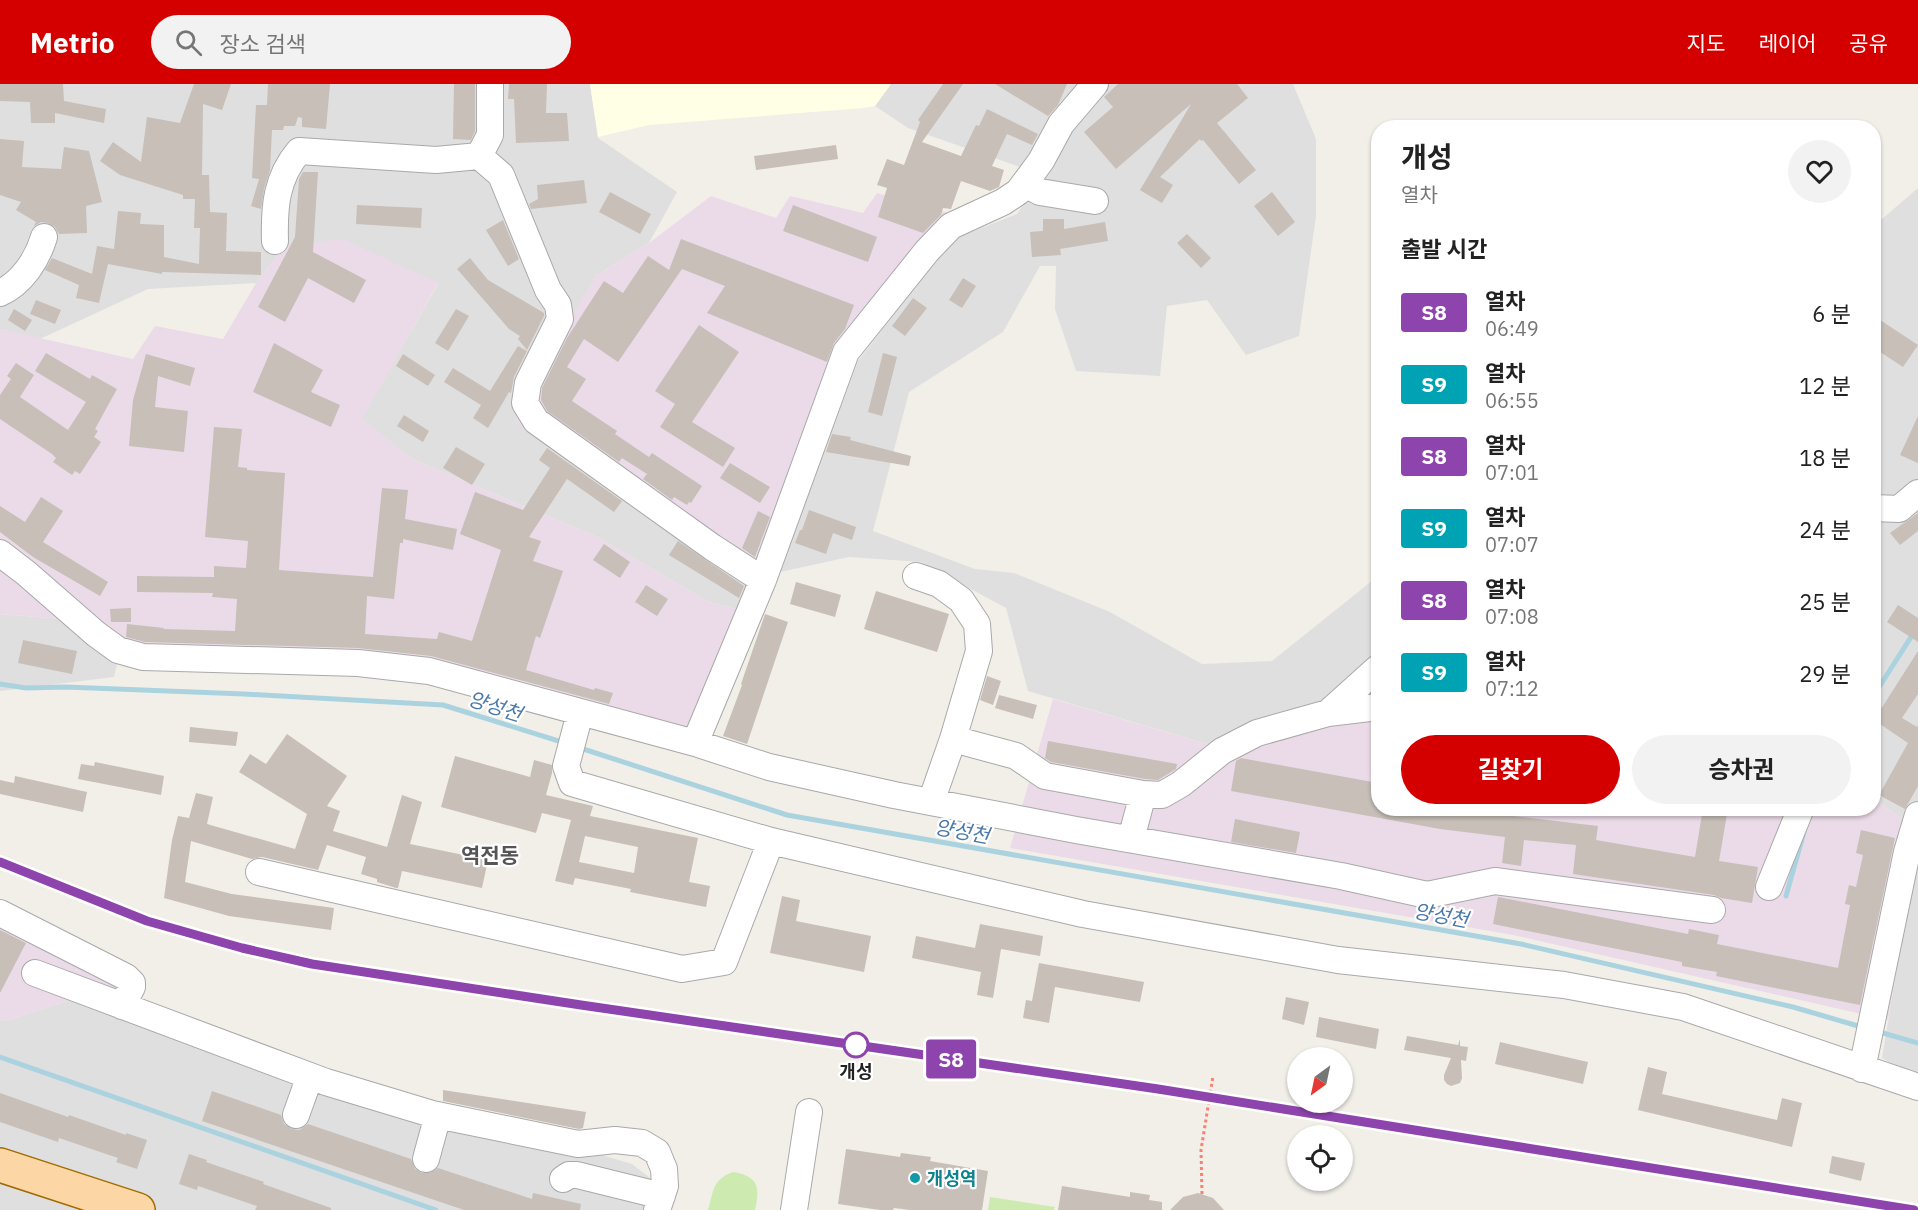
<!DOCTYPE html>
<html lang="ko">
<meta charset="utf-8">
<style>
:root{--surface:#fff;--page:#f2f2f2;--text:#222;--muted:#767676;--accent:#d40000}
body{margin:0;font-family:"IBM Plex Sans","Noto Sans KR",sans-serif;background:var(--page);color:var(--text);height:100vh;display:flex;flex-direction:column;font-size:22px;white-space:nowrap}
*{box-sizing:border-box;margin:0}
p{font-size:20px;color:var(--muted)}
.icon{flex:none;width:33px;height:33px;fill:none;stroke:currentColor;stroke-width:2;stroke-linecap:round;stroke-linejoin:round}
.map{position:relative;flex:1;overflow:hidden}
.drawer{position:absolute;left:1371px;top:36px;width:510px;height:696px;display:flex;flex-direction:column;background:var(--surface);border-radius:24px;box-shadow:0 2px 4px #0004}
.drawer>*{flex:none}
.badge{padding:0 12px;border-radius:4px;font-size:21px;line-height:39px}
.needle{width:39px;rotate:213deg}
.fabs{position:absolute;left:1287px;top:963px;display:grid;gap:12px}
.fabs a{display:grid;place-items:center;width:66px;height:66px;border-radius:50%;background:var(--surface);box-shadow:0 2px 4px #0004;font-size:30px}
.map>.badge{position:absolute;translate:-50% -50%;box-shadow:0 0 0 3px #fff}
h2{padding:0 30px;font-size:22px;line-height:54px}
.round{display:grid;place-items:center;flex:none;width:63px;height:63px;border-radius:32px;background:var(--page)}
.summary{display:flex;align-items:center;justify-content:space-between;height:102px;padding:0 30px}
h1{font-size:28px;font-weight:700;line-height:45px}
.primary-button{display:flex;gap:12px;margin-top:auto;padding:12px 30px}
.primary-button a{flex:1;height:69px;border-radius:36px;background:var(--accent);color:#fff;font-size:24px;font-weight:700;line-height:69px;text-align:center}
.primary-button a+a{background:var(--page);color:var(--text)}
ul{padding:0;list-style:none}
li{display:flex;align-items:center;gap:18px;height:72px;padding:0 30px}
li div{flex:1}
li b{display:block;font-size:22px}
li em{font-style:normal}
li .badge{min-width:66px;font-weight:700;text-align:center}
header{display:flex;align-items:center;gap:36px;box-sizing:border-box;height:84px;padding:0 30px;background:var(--accent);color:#fff}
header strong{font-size:28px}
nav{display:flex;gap:33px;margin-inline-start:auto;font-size:21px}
.search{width:420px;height:54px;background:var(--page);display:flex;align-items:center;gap:15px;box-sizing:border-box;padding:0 21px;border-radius:33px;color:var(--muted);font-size:22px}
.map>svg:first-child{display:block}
.residential{fill:#e0dfdf}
.industrial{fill:#ebdbe8}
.education{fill:#ffffe5}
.grass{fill:#cdebb0}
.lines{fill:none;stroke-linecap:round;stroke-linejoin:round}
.stream{stroke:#aad3df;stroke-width:5}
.building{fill:#c7bfb8;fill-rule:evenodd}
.minor-casing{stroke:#a9a9a9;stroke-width:28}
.major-casing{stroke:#a06b00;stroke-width:36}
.path{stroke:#fa8072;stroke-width:3;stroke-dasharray:3 3;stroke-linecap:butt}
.minor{stroke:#fff;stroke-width:26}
.major{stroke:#fcd6a4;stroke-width:33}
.rail{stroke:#707070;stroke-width:4.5;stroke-dasharray:12 12;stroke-linecap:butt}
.line-casing{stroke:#fff;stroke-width:14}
.line{stroke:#8e44ad;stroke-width:9}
.stop-dot{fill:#fff;stroke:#8e44ad;stroke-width:3}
.culture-dot{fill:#0f9aa8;stroke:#fff;stroke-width:2}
.labels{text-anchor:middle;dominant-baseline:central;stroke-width:4.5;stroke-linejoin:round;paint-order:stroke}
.stop-label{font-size:18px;font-weight:bold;fill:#222;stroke:#fff}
.culture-label{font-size:18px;font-weight:bold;fill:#0d838f;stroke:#fff;text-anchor:start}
.water-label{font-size:20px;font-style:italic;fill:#4a7aab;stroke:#fff}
.quarter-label{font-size:21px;font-weight:bold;fill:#555;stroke:#fff}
</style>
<header>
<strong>Metrio</strong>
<div class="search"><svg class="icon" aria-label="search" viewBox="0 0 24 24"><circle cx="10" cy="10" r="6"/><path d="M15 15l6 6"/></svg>장소 검색</div>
<nav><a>지도</a><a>레이어</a><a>공유</a></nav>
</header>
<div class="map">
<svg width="1918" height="1126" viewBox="0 0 1918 1126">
<rect width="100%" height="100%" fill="#f2efe9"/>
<path class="residential" d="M0 0H590L598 54 677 108 649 159 595 192 756 500 741 526 709 518 597 453 412 375 361 335 438 200 286 161 256 199 148 205 40 255 0 245Z
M891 0H1293L1316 55V132L1299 252 1246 271 1207 216 1167 222 1160 292 1076 287 1055 225 1056 182H1040L1003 248 909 308 873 447 975 485 1014 489 1110 528 1202 580 1272 577 1378 492V606L1214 662 1028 607 1006 524 921 478 849 473 780 488 858 277 951 156 1017 130 1029 112 1020 83 908 44 875 22Z
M1918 104V995L1882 974 1910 805 1905 737 1874 715V142Z
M0 530 63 535 118 576 114 593 0 607Z
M77 914 632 1080 662 1103 653 1126H0V935L5 937Z"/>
<path class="industrial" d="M877 109 956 131 842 267 756 500 515 337 595 192 649 159 711 112 776 134 790 112 863 129Z
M343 155 438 199 362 335 412 375 597 453 709 518 741 526 690 651 433 582 118 576 63 535 0 530V245L133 275 155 242 223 255 256 199 286 161Z
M1378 606V724H1874V715L1905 737 1910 805 1888 936 1513 851 1010 764 1053 615 1214 662Z
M0 819 119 880 143 890 132 930 77 914 5 937 0 935Z"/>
<path class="education" d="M590 0H891L875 22 864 24 649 41 598 53Z"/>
<path class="grass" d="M733 1088C759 1092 760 1104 755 1126H708C714 1106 712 1096 733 1088Z
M990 1113 1055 1123 1054 1126H988Z"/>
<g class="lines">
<path class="stream" d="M0 600 26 604 66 603 244 610 443 621 565 659
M1874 611 1918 542
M577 663 787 731 1521 860 1793 923 1865 944
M1786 812 1804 748
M1876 947 1918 959
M0 973 436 1126"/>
</g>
<path class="building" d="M0 0H63L64 17 106 25 104 39 55 29V39H31L30 18 0 17Z
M194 0H231L222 26 203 20 202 91H209L210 128 227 129 226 167 261 168V191L162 188V190L108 180 99 219 76 214 79 201 45 186 52 174 92 190 97 162 114 165 118 127 141 129 140 140 164 141V173L199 180 200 144H194L195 115H183V111L120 91 100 77 113 58 141 78 147 33 180 39Z
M268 0H330L326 45 302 43V34L298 33 295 42H284L283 46H272L270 86 264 105 261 125 251 122 259 95 252 94 256 21H267Z
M454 0H475V47L471 56 453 55Z
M509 0H547L546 29H567L569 57 516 59 514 15H508Z
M943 0H963L922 58 961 72 976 41 979 42 987 25 1038 50 1032 61 1007 50 992 82 1004 86 999 103 990 107 961 97 951 125 943 124 941 131 923 149 878 133 887 104 877 101 887 75 904 81 920 38 918 36Z
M995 0H1067L1058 21 1048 32Z
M1118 0H1237L1248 14 1217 39 1256 86 1239 100 1203 56 1201 57 1200 55 1160 93 1173 101 1162 119 1143 108 1140 106 1191 20 1116 85 1084 48 1113 23 1104 13Z
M0 55 24 57 22 83 61 85 64 63 89 67 102 118 86 122 87 149 59 150 55 143 48 139 41 138 34 142 36 138 16 126 21 118 0 111Z
M836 61 838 75 756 86 754 72Z
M303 88H318L313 168 366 196 354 219 308 194 285 238 258 223 295 153 299 95Z
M584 96 587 119 531 125 529 120 538 115 537 101Z
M610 108 651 130 640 150 599 128Z
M1272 108 1295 138 1278 152 1254 122Z
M357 121 422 124 421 144 356 140Z
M793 121 877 153 868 178 783 147Z
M1043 135H1064V145L1105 138 1108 157 1060 165 1061 171 1032 173 1030 148 1043 147Z
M503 136 519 175 508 182 486 146Z
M1187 150 1211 174 1201 184 1177 159Z
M681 155 854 221 845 245 834 259 827 278 707 229 725 202 682 185 618 278 584 255 567 283 586 295 572 317 617 347 615 350 649 373 652 369 702 402 691 419 689 418 687 421 674 413 672 416 643 395 647 390 622 374 619 378 547 327 541 316 542 304 567 254 604 197 623 209 648 172 669 186Z
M470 174 488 196 544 229V232L527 266 518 255 520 252 509 245 457 185Z
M963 194 976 202 962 224 949 216Z
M913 214 927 224 905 252 892 242Z
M36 216 61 226 55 240 30 230Z
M14 225 32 236 25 247 8 236Z
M456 225 469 232 448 267 435 259Z
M1874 232 1918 261 1903 283 1874 264Z
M699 241 739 268 692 338 735 364 723 383 660 343 675 320 655 307Z
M274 259 323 286 311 308 340 321 331 343 253 308Z
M518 262 527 267 514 293 511 309 509 308 488 344 473 334 481 321 444 298 453 284 490 307Z
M46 269 90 295 92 291 117 305 95 345 98 347 94 353 101 358 80 390 75 387 72 391 53 378 56 374 52 370 0 335V311L11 295 7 292 16 279 34 291 20 313 68 346 86 318 35 287Z
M883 269 897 273 882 332 868 328Z
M146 270 195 284 190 302 158 292 155 323 188 327 184 368 129 362 133 316Z
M403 270 435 291 428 302 396 282Z
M404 331 429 347 423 358 397 342Z
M1918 332V379L1900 371Z
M214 343 242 345 238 383 247 384V386L285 389 279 486 373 493 382 404 408 406 405 435 457 445 453 466 403 455V459H400L394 515 367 512 365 550 437 555 439 548 472 557 501 466 460 450 475 408 523 426 550 384 539 376 547 364 622 417 614 428 567 395 529 453 541 457 533 477 563 487 540 554 536 552 526 586 594 606 595 604 613 609 609 620 431 572 358 564 145 558 126 553 127 540 164 544 163 545 235 547 237 515 212 513 213 509 137 508V492L214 493V482L246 484 248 457 205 453Z
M832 350 851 353 850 356 911 372 909 382 826 368Z
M456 363 485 380 472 401 443 384Z
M730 379 770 403 760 419 720 394Z
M41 413 63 427 43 458 108 498 100 512 33 473 0 448V422L25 438Z
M809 426 856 443 852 456 833 449 826 470 795 459 800 446H802Z
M758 427 770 433 755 473 742 464Z
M1918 429V447L1900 461 1890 449Z
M678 457 744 502 739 514 669 471Z
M604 460 630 478 620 494 593 476Z
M796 498 841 511 835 533 790 520Z
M646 501 668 515 657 532 635 518Z
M876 507 949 530 937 568 864 545Z
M1898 521 1918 534V558L1887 538Z
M131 524V538H111L110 525Z
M765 530 788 538 747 660 723 652 742 601 741 600Z
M23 556 77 567 72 590 18 579Z
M1918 567V610L1902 634 1917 643 1918 641V702L1905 725 1879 711 1908 659 1874 636Z
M987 592 1001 597 993 621 980 616Z
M999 611 1037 621 1033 635 995 624Z
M190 643 238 648 236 662 189 658Z
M287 650 347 692 327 722 340 727 333 747 387 763 402 711 422 718 410 760 488 776 482 804 402 787 398 804H396L377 798V795L361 790 366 773 327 761 318 786 262 773 252 775 191 757 185 798 232 810 334 824 331 846 229 832 164 814 172 756 178 732 189 734 196 709 213 713 207 740 295 765 307 730 239 688 250 670 266 680Z
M1048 657 1177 680 1176 685 1158 696 1145 695 1051 678 1045 674Z
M455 672 530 693 534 676 552 681V689L546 711 593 722 590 732 698 754 689 798 710 802 706 823 630 808 631 805 575 794 573 801 555 797 571 736 542 729 536 749 441 723ZM585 752 638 763 634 789 579 778Z
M1241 674 1378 699V724H1447L1598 742 1596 756 1695 773 1703 724H1728L1719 777 1758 783 1752 819 1721 814 1714 811 1573 790 1576 761 1524 756 1521 782 1502 779 1505 753 1440 745 1231 707 1236 677Z
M95 678 164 692 161 711 78 695 81 680 94 682Z
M15 692 87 708 83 728 0 710V696L14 699Z
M1235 735 1300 748 1296 769 1231 758Z
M1861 746 1895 754 1860 921 1716 892 1717 888 1682 882V878L1493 840 1498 813 1688 850 1689 845 1719 851 1717 860 1838 884 1850 821 1845 820 1849 801 1856 803 1863 771 1856 769Z
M782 812 800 816 796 837 871 852 864 888 770 869Z
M980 840 1043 852 1040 872 1001 865 993 914 977 911 981 888 912 874 916 852 975 864Z
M0 846 26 859 0 909Z
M1039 879 1144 898 1140 918 1055 903 1049 939 1023 934 1026 916 1032 917Z
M1286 913 1309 918 1304 941 1282 935Z
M1319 933 1379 945 1376 965 1316 953Z
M1407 952 1458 961 1460 955V962L1468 963 1466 977 1461 976 1462 994 1460 999 1451 1002 1447 1000 1444 996V991L1451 974 1404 966Z
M1500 958 1588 978 1583 1000 1495 980Z
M1648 983 1667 988 1662 1010 1777 1036 1782 1014 1802 1019 1792 1063 1638 1026Z
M443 1006 586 1028 583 1044 579 1045 443 1017Z
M212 1007 281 1031 284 1040 292 1045 299 1046 308 1040 411 1075 415 1085 422 1089H430L438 1084 532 1115 533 1109 581 1120 580 1126H464L202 1037Z
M0 1009 68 1033 69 1031 126 1051V1049L147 1056 137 1085 116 1078 118 1074 59 1054 58 1058 0 1038Z
M846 1065 900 1073 901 1069 931 1073 930 1077 988 1087 982 1126H910L894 1124 893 1126H880L838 1120Z
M189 1070 207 1076 206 1078 264 1098 263 1100 331 1124V1126H255L257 1122 198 1102 197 1106 179 1100Z
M1832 1072 1865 1079 1861 1097 1829 1089Z
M1062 1102 1130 1113V1108L1150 1111 1149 1116 1162 1118V1126H1058Z
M1198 1109 1213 1114 1224 1126H1170L1183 1113Z"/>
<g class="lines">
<defs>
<path id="minor" d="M479 72 490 51V0
M1025 100 1040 108 1095 117
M275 157C274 123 276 94 299 67L436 76 479 72 501 91 548 206 558 221 560 235 528 299 525 319 536 337 712 463 763 496
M0 209C22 199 37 176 44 153
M1874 424 1899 425 1918 409
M0 469 26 489 96 550 118 566 143 573 358 579 429 587 695 659 769 683 894 711 1076 746 1341 792 1427 811 1495 797 1712 826
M916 492 939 500 961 516 977 540 979 567 953 655 931 718
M580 629 566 682 572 699 771 757 1083 830 1338 876 1564 901 1683 923 1918 1003
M1328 629 1378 584
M953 655 1016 672 1045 692 1143 710 1162 711 1181 700 1222 667 1257 649 1328 629 1378 623
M695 659 763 496 846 268 927 167 951 142 1003 118 1018 108 1041 77 1061 40 1095 0
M1131 755 1143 710
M259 788 682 885 724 878 771 757
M1769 803 1801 724
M0 829 126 893 132 899V903L122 922
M35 889 326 998 432 1030 578 1060 615 1056 642 1059 657 1068 664 1085 665 1102 657 1126
M1862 985 1907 768 1918 731
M296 1031 310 992
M426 1075 438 1031
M563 1095 569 1091H577L662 1112
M794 1126 809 1028"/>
<path id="major" d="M0 1081 138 1126"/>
</defs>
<use href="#minor" class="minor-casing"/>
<use href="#major" class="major-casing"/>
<path class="path" d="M1202 1110 1201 1066 1213 992"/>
<use href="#minor" class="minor"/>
<use href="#major" class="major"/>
<path class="rail" d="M0 778 147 837 242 864 312 880 558 918 1158 1005 1489 1057 1913 1126"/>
</g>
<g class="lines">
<defs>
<path id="line" d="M0 778 147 837 242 864 312 880 581 921 1158 1005 1914 1126"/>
</defs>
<use href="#line" class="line-casing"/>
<use href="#line" class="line"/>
</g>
<circle class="stop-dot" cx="856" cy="961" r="12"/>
<circle class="culture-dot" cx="915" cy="1094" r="6"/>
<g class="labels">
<g class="stop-label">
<text x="856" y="987">개성</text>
</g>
<g class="culture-label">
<text x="927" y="1094">개성역</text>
</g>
<g class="water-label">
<text transform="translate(495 622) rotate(18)">양성천</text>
<text transform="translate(962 747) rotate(10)">양성천</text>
<text transform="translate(1441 831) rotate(10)">양성천</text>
</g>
<g class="quarter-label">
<text x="490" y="771">역전동</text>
</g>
</g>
</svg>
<div class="fabs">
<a><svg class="needle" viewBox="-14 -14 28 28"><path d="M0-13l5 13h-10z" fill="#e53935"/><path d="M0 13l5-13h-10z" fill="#767676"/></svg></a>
<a><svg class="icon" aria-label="locate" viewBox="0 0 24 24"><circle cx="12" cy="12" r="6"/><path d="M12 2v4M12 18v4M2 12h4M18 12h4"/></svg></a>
</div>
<b class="badge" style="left:951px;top:975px;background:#8e44ad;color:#fff">S8</b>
<section class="drawer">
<div class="summary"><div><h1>개성</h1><p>열차</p></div><a class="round"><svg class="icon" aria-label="heart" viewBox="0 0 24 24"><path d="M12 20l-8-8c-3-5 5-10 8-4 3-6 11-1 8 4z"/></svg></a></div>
<h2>출발 시간</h2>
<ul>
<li><span class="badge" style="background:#8e44ad;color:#fff">S8</span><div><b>열차</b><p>06:49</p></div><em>6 분</em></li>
<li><span class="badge" style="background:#00a3b4;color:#fff">S9</span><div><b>열차</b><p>06:55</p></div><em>12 분</em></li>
<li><span class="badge" style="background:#8e44ad;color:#fff">S8</span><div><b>열차</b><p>07:01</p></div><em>18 분</em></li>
<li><span class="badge" style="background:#00a3b4;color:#fff">S9</span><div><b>열차</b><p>07:07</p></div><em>24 분</em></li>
<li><span class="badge" style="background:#8e44ad;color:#fff">S8</span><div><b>열차</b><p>07:08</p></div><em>25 분</em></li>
<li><span class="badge" style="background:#00a3b4;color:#fff">S9</span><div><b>열차</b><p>07:12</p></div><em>29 분</em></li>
</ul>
<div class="primary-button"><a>길찾기</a><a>승차권</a></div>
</section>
</div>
